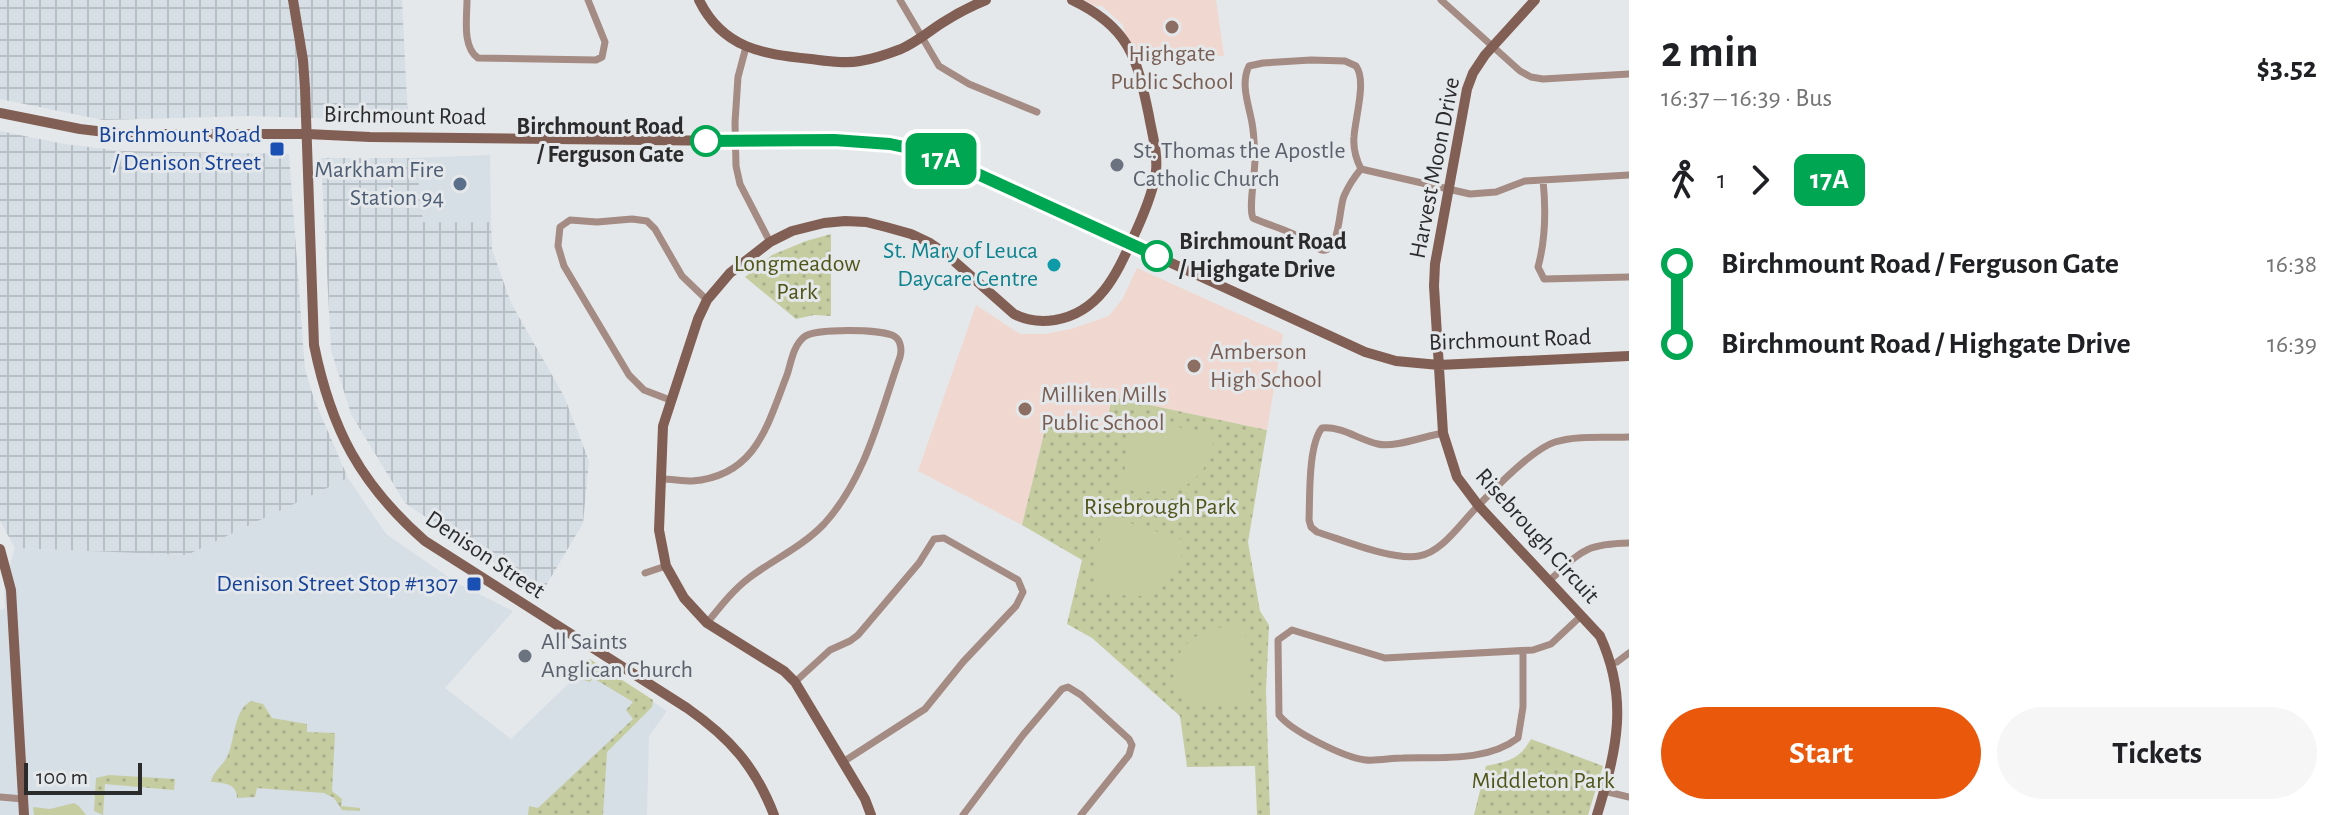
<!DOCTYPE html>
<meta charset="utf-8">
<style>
:root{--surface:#fff;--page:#f6f6f6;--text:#202124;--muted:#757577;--accent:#ea580c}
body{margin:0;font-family:"Alegreya Sans",sans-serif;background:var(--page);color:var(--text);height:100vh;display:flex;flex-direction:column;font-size:30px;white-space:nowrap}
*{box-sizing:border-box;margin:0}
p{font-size:26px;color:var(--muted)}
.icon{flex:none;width:44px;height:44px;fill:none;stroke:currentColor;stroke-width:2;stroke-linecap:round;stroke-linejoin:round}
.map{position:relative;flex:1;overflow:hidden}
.side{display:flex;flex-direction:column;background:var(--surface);width:720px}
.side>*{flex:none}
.badge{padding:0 16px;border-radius:12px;font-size:28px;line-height:52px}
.scale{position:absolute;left:24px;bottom:20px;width:118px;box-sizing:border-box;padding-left:8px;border:4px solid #2b2b2c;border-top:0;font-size:22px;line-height:28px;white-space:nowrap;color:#2b2b2c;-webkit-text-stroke:6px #e5e8ea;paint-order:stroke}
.map>.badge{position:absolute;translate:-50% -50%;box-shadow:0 0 0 4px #fff}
.legs{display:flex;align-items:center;gap:12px;height:88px;padding:0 32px;font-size:26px}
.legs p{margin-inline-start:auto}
.summary{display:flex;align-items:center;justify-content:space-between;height:136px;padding:0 32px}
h1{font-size:44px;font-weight:700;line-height:60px}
.action{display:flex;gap:16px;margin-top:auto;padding:16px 32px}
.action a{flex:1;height:92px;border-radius:48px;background:var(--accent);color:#fff;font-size:32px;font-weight:700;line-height:92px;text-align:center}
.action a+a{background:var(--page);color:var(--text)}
ul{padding:0 32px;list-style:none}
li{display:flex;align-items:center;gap:28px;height:80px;font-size:30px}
li i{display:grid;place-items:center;width:12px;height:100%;margin:0 10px;background:currentColor}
li i::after{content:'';width:20px;height:20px;margin:-10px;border:6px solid;border-radius:50%;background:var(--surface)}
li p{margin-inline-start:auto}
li:first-child i{background:linear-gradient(#0000 50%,currentColor 0)}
li:last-child i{background:linear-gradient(currentColor 50%,#0000 0)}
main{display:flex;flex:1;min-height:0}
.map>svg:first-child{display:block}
.built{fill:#d6dee6}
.industrial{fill:url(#industrial-grid)}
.education{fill:#f0d7cf}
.grass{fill:url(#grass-dots)}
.forest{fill:url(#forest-crowns)}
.pitch{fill:#c5cca0}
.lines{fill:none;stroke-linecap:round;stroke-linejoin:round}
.street{stroke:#a48b83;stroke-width:7}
.secondary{stroke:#825f54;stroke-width:10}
.line-1-casing{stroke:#fff;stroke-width:18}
.line-1{stroke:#00a651;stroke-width:12}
.education-dot{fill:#8d6e63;stroke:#e5e8ea;stroke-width:3}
.stop-1-dot{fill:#fff;stroke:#00a651;stroke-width:4}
.transit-dot{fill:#1a4fb4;stroke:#e5e8ea;stroke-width:3}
.worship-dot{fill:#6b7280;stroke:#e5e8ea;stroke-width:3}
.service-dot{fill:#5c6f8a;stroke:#e5e8ea;stroke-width:3}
.culture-dot{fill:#0f9aa8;stroke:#e5e8ea;stroke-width:3}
.labels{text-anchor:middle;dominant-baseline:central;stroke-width:6;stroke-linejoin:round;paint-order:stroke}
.education-label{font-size:24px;fill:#785e54;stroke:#e5e8ea;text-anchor:start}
.street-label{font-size:24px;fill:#2b2b2c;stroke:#e5e8ea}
.stop-label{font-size:24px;font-weight:bold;fill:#2b2b2c;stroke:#e5e8ea;text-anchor:end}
.transit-label{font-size:24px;fill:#164399;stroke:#e5e8ea;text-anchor:end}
.worship-label{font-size:24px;fill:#5b616d;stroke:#e5e8ea;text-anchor:start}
.service-label{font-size:24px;fill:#4e5e75;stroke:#e5e8ea;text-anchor:end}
.culture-label{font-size:24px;fill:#0d838f;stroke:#e5e8ea;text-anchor:end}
.park-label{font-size:24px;fill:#4f5417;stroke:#e5e8ea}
</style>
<main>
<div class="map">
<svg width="1629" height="815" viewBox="0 0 1629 815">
<defs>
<pattern id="industrial-grid" width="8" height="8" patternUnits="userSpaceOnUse" patternTransform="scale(2)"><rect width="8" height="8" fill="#d6dee6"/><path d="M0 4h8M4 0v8" fill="none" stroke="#b8bfc5"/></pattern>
<pattern id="grass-dots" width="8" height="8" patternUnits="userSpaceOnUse" patternTransform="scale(2)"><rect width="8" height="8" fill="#c5cca0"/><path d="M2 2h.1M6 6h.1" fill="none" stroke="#a9af8a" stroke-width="1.8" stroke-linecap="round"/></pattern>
<pattern id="forest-crowns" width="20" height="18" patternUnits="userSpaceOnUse" patternTransform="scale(2)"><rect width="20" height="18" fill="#c5cca0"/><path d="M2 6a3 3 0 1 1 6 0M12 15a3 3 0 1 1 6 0" fill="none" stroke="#a9af8a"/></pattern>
</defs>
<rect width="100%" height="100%" fill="#e5e8ea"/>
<path class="built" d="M490 155 491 222 422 223 416 158Z
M348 478 386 534 457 583 513 611 445 688 511 739 591 662 667 711 649 736 647 815H0V610L5 608 4 584 15 548 187 555Z"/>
<path class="industrial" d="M0 0H402L408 121 250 116 103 120 0 99Z
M0 131 64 144 123 151 289 154 305 369 314 399 348 478 187 555 15 548 0 521Z
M321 158H416L423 222H491L492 249 511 303 564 396 589 461 583 523 541 594 405 503 351 414 331 350Z"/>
<path class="education" d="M1084 0H1216L1224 56 1138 55 1125 34 1123 25 1102 6H1096Z
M1137 268 1283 334 1267 430 1112 397 1105 431 1047 421 1022 525 918 471 976 305 1020 334H1045L1071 329 1109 316 1123 298Z"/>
<path class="grass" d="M831 234V316L814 315 796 319 745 277 772 255 806 241Z
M1112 397 1267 430 1248 542 1260 611 1269 625 1266 691 1270 815H1257L1255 766 1187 767 1180 716 1092 638 1067 624 1082 560 1022 525 1047 421 1105 431Z
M590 659 653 700 652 707 607 752 603 815H528L529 806 538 808 633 719 626 710 633 702 593 678 590 682 581 679 584 670 578 665 579 662Z
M251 701 263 704 272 718 307 724V732L335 733 332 791 342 799 341 806 360 808V811L342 810 334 798 324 793 257 788 255 797 237 798C237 783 223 783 211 782 213 771 223 766 228 755 235 738 234 710 251 701Z
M1531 739 1603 766 1588 815H1474L1486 766C1508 761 1519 760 1531 739Z
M109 775 175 779 174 790 105 784 103 815 94 811 96 778Z"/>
<path class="forest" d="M74 803 79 806 86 815H34L33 807 50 809Z"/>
<path class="pitch" d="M1137 417 1215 436C1205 493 1171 496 1121 489L1134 419Z
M1111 517 1187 541C1168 599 1150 604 1094 589L1096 552 1106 520Z
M1237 624 1245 628 1251 699 1248 702 1191 703 1173 687C1173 641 1196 631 1237 624Z"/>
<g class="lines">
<path class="street" d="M467 0C467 18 462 47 478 58L596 60 602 57 605 42 588 0
M900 0 939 66 969 84 1037 112
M1441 0 1520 71 1531 77 1543 79 1629 74
M746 47 738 77 735 122 736 166 740 184 770 242
M1311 60 1345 61 1356 66C1367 81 1355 118 1354 137 1353 148 1356 159 1361 169 1355 176 1348 187 1344 196 1339 207 1340 253 1322 250 1317 249 1310 243 1305 240 1289 230 1270 226 1253 218 1248 208 1256 170 1255 155 1254 144 1254 133 1252 123 1249 105 1240 84 1249 66L1263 63Z
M1361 169 1470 194 1496 192 1525 181 1629 175
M1543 180C1546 209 1546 238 1538 267L1544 279 1629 277
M670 400 644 390 629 375 564 266 558 246 560 227 570 220 597 222 632 219 647 221 655 229 682 276 707 300
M1443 433C1425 436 1394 448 1378 444 1359 440 1342 426 1322 428 1308 445 1310 497 1309 520L1311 527 1317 532C1343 540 1393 561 1419 556 1443 552 1462 521 1479 505 1496 487 1533 449 1555 442 1578 435 1606 438 1629 437
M661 479C671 479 682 481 692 481 756 476 767 426 787 375 791 363 793 346 804 337 815 328 881 329 894 336 901 340 902 350 900 357 880 414 866 478 824 524 802 547 774 559 749 578 733 590 720 607 707 623
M645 573 666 566
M1549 581C1581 552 1583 544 1629 543
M1523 651V707L1518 738C1487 762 1440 757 1403 758 1391 758 1378 761 1366 760 1345 758 1291 731 1279 715L1278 640 1292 630 1385 658 1533 650 1551 644 1581 616
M1617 662 1629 653
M795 682 830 650 850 641 858 635 919 563 934 539 944 538 1018 580 1023 592 1016 606 963 662 925 709 843 762
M1604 791 1629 797
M0 797 23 799
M963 815 1023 735 1062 689 1068 687 1081 695 1129 739 1132 745 1129 755 1081 815"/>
<path class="secondary" d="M293 0 303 60 305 88 314 345C331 429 360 484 425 541L687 708C730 738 755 766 774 815
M699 0C723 49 763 54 811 59 827 61 845 64 860 61 874 59 888 54 901 49 917 42 928 32 942 23 956 14 971 6 986 0
M1535 0 1485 55 1473 73 1467 89 1435 264 1434 286 1443 433 1457 477 1478 505 1600 636C1629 699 1617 749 1597 815
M0 113 80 129 122 134H307L370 137 736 141 834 140 890 144 918 150 960 166 1365 352 1396 361 1439 365 1629 356
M0 549 11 590 24 815
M871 815 865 799 795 682 784 671 707 623 684 598 666 566 659 530 663 426 698 319 707 300 730 273 770 242 792 231 824 223 845 221 866 222 886 227 911 234 930 243 946 254 1014 314C1027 321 1041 322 1055 320 1103 312 1119 268 1137 229 1145 211 1154 190 1156 171 1158 152 1152 134 1149 116 1137 57 1129 27 1072 0"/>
</g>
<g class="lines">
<defs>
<path id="line-1" d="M706 141 834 140 890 144 918 150 960 166 1157 256"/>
</defs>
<use href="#line-1" class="line-1-casing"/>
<use href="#line-1" class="line-1"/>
</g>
<g class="education-dot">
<circle cx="1172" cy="27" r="8"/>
<circle cx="1194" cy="366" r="8"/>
<circle cx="1025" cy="409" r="8"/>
</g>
<g class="stop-1-dot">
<circle cx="706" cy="141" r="14"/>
<circle cx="1157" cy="256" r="14"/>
</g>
<g class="transit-dot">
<rect x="269" y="141" width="16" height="16" rx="4"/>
<rect x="466" y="576" width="16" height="16" rx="4"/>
</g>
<g class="worship-dot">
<circle cx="1117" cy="165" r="8"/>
<circle cx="525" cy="656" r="8"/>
</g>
<circle class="service-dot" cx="460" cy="184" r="8"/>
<circle class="culture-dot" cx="1054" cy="265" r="8"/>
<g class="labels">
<g class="education-label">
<text x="1172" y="54" text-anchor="middle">Highgate<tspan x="1172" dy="28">Public School</tspan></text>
<text x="1210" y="352">Amberson<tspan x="1210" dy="28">High School</tspan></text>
<text x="1041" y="395">Milliken Mills<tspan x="1041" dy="28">Public School</tspan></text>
</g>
<g class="street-label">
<text transform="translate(405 116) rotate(1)">Birchmount Road</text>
<text transform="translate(1435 168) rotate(-79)">Harvest Moon Drive</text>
<text transform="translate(1510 340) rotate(-2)">Birchmount Road</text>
<text transform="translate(1537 536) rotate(48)">Risebrough Circuit</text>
<text transform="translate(485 555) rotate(34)">Denison Street</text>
</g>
<g class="stop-label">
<text x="684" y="127">Birchmount Road<tspan x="684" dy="28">/ Ferguson Gate</tspan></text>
<text x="1179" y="242" text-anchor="start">Birchmount Road<tspan x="1179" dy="28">/ Highgate Drive</tspan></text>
</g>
<g class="transit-label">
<text x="261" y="135">Birchmount Road<tspan x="261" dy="28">/ Denison Street</tspan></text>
<text x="458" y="584">Denison Street Stop #1307</text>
</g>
<g class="worship-label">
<text x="1133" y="151">St. Thomas the Apostle<tspan x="1133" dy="28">Catholic Church</tspan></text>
<text x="541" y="642">All Saints<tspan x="541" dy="28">Anglican Church</tspan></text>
</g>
<g class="service-label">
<text x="444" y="170">Markham Fire<tspan x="444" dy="28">Station 94</tspan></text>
</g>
<g class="culture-label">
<text x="1038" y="251">St. Mary of Leuca<tspan x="1038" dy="28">Daycare Centre</tspan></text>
</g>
<g class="park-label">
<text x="797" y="264">Longmeadow<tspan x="797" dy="28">Park</tspan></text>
<text x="1160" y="507">Risebrough Park</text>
<text x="1543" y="781">Middleton Park</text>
</g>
</g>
</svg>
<div class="scale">100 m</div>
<b class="badge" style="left:941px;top:159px;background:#00a651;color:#fff">17A</b>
</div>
<section class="side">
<div class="summary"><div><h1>2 min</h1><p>16:37 – 16:39 · Bus</p></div><b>$3.52</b></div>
<div class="legs"><svg class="icon" aria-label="walk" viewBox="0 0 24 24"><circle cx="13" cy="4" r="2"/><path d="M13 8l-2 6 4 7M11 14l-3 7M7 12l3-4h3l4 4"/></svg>1<svg class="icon" aria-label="forward" viewBox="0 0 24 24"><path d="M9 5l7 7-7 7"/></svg><b class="badge" style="background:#00a651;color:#fff">17A</b></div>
<ul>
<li><i style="color:#00a651"></i><b>Birchmount Road / Ferguson Gate</b><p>16:38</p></li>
<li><i style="color:#00a651"></i><b>Birchmount Road / Highgate Drive</b><p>16:39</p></li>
</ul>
<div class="action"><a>Start</a><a>Tickets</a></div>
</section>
</main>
